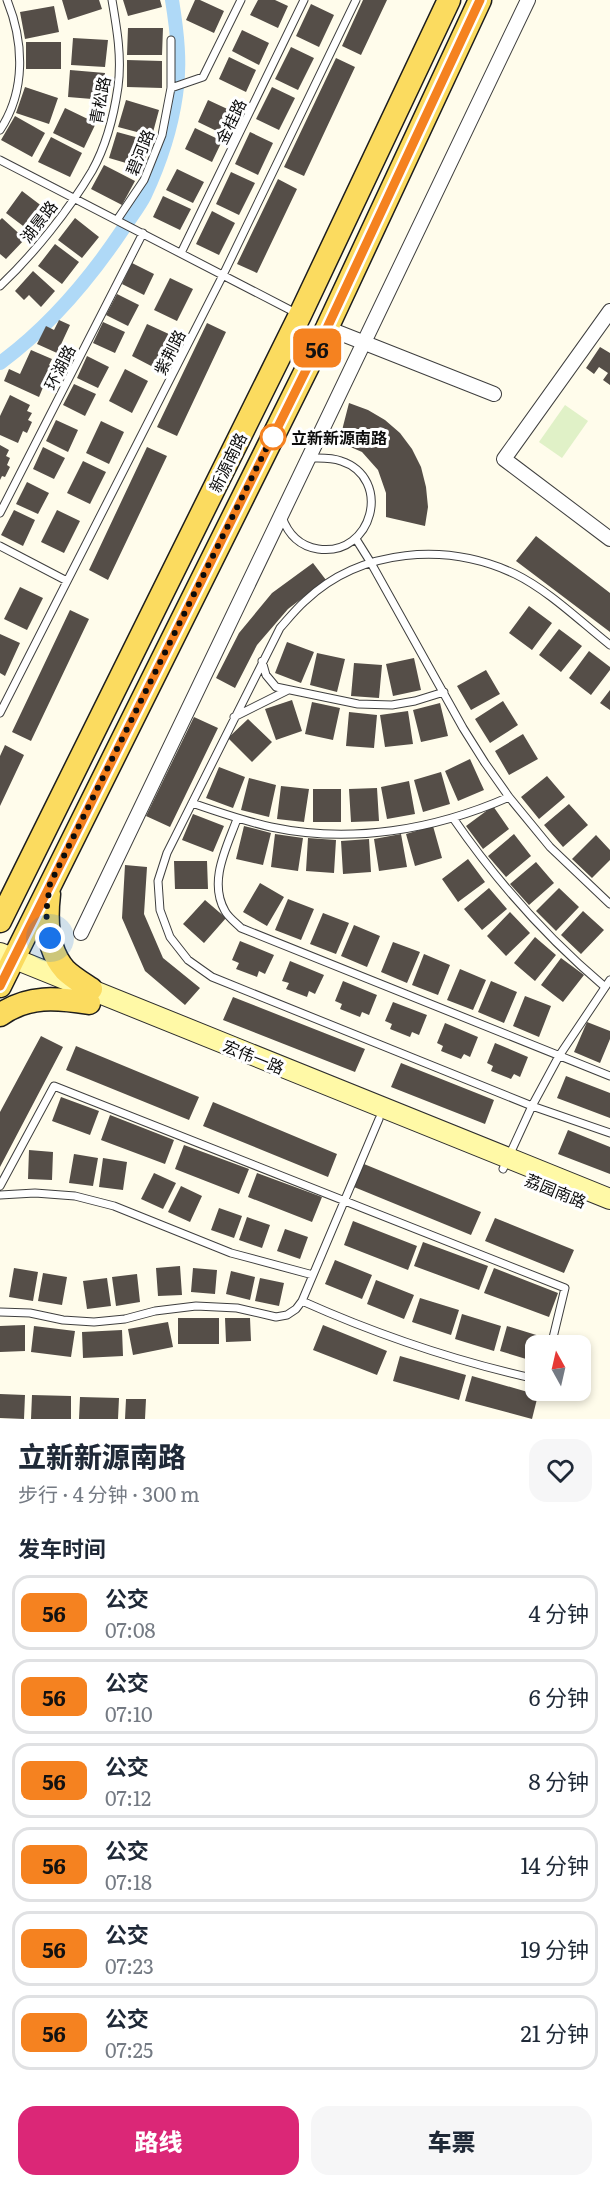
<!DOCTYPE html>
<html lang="zh">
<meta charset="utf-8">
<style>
:root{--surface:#fff;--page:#f6f6f7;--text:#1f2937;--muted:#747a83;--line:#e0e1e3;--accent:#db2777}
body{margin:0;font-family:Literata,"Noto Sans SC",serif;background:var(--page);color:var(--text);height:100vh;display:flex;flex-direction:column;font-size:22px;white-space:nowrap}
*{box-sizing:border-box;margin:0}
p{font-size:20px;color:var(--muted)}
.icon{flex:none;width:33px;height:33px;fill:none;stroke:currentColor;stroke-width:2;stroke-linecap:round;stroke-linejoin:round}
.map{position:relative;height:1419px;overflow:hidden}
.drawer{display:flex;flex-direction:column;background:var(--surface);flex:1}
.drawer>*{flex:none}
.badge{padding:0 12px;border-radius:9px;font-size:21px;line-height:39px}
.needle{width:39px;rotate:352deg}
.tools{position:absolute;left:525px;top:1335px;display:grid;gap:12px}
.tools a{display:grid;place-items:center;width:66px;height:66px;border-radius:12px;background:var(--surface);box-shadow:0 3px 9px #0003;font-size:30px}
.you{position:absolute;width:30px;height:30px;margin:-15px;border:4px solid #fff;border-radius:50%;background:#1a73e8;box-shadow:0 0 0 9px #1a73e833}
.map>.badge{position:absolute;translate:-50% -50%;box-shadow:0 0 0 3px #fff}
h2{padding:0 18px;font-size:22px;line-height:54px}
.round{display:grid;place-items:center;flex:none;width:63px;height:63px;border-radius:18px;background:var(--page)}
.head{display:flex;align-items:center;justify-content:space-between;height:102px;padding:0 18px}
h1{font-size:28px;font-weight:800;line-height:45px}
.action{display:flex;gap:12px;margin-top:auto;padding:12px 18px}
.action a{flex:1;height:69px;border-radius:18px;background:var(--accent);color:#fff;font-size:24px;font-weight:800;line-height:69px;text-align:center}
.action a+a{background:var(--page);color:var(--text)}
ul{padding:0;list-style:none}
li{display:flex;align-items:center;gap:18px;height:75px;margin:0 12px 9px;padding:0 6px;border:3px solid var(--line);border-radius:18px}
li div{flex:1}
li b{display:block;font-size:22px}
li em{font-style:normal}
li .badge{min-width:66px;font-weight:700;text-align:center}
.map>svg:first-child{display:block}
.pitch{fill:#e0f1c7}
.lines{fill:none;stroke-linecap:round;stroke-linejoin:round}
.canal{stroke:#afd9f7;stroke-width:14}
.building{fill:#554e48}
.service-casing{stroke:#3f3f3f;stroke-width:9}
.minor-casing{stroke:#3f3f3f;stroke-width:16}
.secondary-casing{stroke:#2e2e2e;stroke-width:22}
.primary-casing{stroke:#1d1d1d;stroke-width:25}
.service{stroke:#fff;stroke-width:7}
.minor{stroke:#fff;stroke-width:14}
.secondary{stroke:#fff9a6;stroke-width:20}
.primary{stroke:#fbdb5f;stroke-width:22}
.line-casing{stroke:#fff;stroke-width:14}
.line{stroke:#f58220;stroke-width:9}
.walk{stroke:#0c0c0c;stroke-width:6;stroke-dasharray:0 10.8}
.stop-dot{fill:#fff;stroke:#f58220;stroke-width:3}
.labels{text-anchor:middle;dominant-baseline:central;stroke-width:6;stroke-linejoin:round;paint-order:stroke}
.street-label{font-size:16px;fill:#0c0c0c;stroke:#fff}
.stop-label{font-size:16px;font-weight:bold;fill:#0c0c0c;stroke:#fff;text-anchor:start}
</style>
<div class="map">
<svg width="610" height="1419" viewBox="0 0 610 1419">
<rect width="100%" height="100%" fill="#fffceb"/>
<path class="pitch" d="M565 405 588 421 562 458 539 442Z"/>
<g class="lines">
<path class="canal" d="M0 363C49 327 89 280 123 229 130 218 139 207 145 195 160 163 171 130 176 95 181 64 177 31 172 0"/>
</g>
<path class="building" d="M62 0H99L102 9 68 20Z
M123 0H160L162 7 128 16Z
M195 0H200L224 11 214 33 186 20Z
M258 0H275L288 6 278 28 250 15Z
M363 0H387L361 55 342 46Z
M311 4 334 15 319 47 296 36Z
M54 6 59 32 25 39 20 12Z
M128 28H163L162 55H127Z
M242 30 269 43 259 65 232 51Z
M73 38 108 40 105 67 71 65Z
M26 42H61V69H26Z
M291 47 314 58 298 90 275 79Z
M229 57 256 70 246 92 219 79Z
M336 58 355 67 304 176 284 167Z
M127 60 162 61V88L127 87Z
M70 70 105 73 104 100 68 97Z
M25 87 58 98 49 124 16 113Z
M272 87 295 98 279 130 256 119Z
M126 100 159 110 152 136 118 127Z
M208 100 236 113 225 135 198 122Z
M65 108 96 123 84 148 53 133Z
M15 116 45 133 32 157 1 140Z
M195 128 222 141 212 162 185 149Z
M117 132 150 141 143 168 109 158Z
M250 132 273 143 258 175 235 164Z
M51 137 82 153 70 177 38 162Z
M104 165 135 181 122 205 91 189Z
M177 169 204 182 193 203 166 190Z
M231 172 255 183 239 215 216 204Z
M278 179 297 189 257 273 237 264Z
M22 191 47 210 31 232 6 213Z
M163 196 191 209 180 230 153 217Z
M212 211 235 223 219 255 196 244Z
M2 218 25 239 6 259 0 254V220Z
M75 218 99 237 82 258 58 240Z
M55 244 79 262 62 284 38 266Z
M132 263 154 274 144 295 122 284Z
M33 271 55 291 41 307 29 295 24 300 15 291Z
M170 278 193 289 177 321 154 310Z
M117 294 139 305 128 326 106 315Z
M59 320 70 325 57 353 37 344 46 326 54 330Z
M103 322 125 332 115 353 93 343Z
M207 323 226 332 177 436 157 427Z
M147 324 171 335 155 368 132 356Z
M600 347 610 353V385L603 380 608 373 599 367 594 374 586 368Z
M31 350 52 359 49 365 53 367 49 374 53 376 48 387 44 385 39 397 4 381 9 369 20 374Z
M87 356 109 367 98 388 77 378Z
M125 369 148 381 132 413 109 401Z
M74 384 96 394 85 416 63 405Z
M10 395 30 405 27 411 32 413 28 420 32 422 27 433 23 431 18 443 0 435V416Z
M349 403 368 410 385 420 400 433 412 449 421 467 426 487 428 507 425 526 386 517V493L378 470 362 452 339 442Z
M56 420 78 430 68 452 46 441Z
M101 421 124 432 109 464 86 453Z
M0 445 9 450 6 456 10 458 7 465 10 467 5 477 2 476 0 480Z
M43 447 65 458 54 479 33 469Z
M147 447 167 456 108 580 89 570Z
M83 461 106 472 90 504 67 493Z
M27 482 49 493 38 514 16 504Z
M14 510 35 520 23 546 1 535Z
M57 510 80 521 64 553 41 542Z
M536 536 610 593V632L516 561Z
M313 563 326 580 288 609 257 645 235 688 216 678 239 633 272 593Z
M20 587 43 598 27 630 4 619Z
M529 606 552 623 532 650 509 633Z
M70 610 89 619 31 741 12 732Z
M559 629 582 646 561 672 539 655Z
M0 634 20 643 5 676 0 673Z
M287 642 314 652 301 683 275 673Z
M589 651 610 667V670L591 695 569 678Z
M317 653 345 659 337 692 310 685Z
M414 658 421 690 393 696 386 664Z
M354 663 382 665 379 698 351 696Z
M486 670 500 694 471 710 457 686Z
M610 690V710L600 703Z
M292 700 302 731 276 740 265 709Z
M503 701 518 725 490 743 475 719Z
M312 702 340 708 333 740 305 734Z
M440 703 448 736 421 742 413 710Z
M408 711 413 744 385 747 380 715Z
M349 712 377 715 374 748 346 746Z
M194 717 218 728 170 827 146 816Z
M248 719 272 742 252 762 228 738Z
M523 734 538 759 509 775 495 751Z
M5 745 24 755 0 806V756Z
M470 759 484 790 458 801 445 771Z
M219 767 245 777 233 808 206 798Z
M441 772 450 804 423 812 414 780Z
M547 776 565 797 539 819 521 797Z
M249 778 276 785 269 817 241 810Z
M409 781 415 814 387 819 381 787Z
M281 786 309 789 304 822 277 819Z
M377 788 379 821 351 822 349 789Z
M313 789H341V822H313Z
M569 804 588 825 563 847 544 825Z
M493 806 509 829 483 849 466 826Z
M193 814 224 826 213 852 182 840Z
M244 826 271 833 263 865 236 859Z
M433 826 442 858 415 866 406 834Z
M275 834 303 838 298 871 271 867Z
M401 834 407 867 379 871 374 839Z
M514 834 531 856 506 877 488 856Z
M596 835 610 850V860L592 878 572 859Z
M308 838 336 840 334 873 306 871Z
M369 839 371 872 343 874 341 841Z
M468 859 485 882 458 902 442 879Z
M174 861H207L208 889H175Z
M536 862 554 883 529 905 510 884Z
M125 865 147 867 144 914 163 958 200 988 185 1005 145 971 122 918Z
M260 883 284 897 267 926 243 912Z
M489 888 507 909 482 930 464 909Z
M559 888 579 907 556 931 536 911Z
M288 899 314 909 301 940 275 930Z
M205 900 226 918 204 943 183 924Z
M583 911 604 930 581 954 561 935Z
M510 912 530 933 506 956 487 936Z
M323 913 349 923 336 954 310 944Z
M354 925 380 936 367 967 341 956Z
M535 937 556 955 535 981 514 963Z
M240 941 274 955 265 974 259 971 257 977 236 969 239 963 232 960Z
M393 942 420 952 407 983 381 972Z
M424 954 450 965 438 995 412 985Z
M561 958 584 975 563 1002 541 985Z
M290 961 324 975 315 994 309 991 307 997 286 989 289 983 282 981Z
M460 969 486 980 473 1010 447 1000Z
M343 981 377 995 369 1015 362 1012 360 1017 340 1009 342 1004 335 1001Z
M491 981 517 992 504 1023 478 1012Z
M525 996 551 1006 539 1037 513 1026Z
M233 997 365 1049 355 1072 223 1020Z
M393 1002 427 1015 419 1035 412 1032 410 1037 390 1029 392 1024 385 1021Z
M587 1022 610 1031V1039L600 1063 574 1052Z
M445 1023 478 1037 470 1057 464 1054 461 1059 441 1051 443 1046 437 1043Z
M41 1036 63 1047 0 1167V1112Z
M495 1043 528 1057 520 1077 514 1074 511 1079 491 1071 493 1066 487 1063Z
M76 1046 199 1097 189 1120 66 1070Z
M401 1063 494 1100 485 1124 391 1087Z
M566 1076 610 1093V1118L557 1098Z
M61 1097 99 1111 90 1135 52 1121Z
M213 1102 337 1154 328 1177 203 1126Z
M110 1115 174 1140 165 1164 101 1140Z
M568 1130 610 1147V1174L558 1154Z
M184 1145 249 1169 239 1194 175 1169Z
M29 1150 53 1152 52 1180 28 1179Z
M74 1154 98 1158 93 1186 69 1183Z
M103 1158 127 1162 123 1190 99 1187Z
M364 1164 481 1212 471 1235 354 1187Z
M154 1173 176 1183 163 1209 141 1199Z
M257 1173 322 1197 312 1222 248 1197Z
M181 1186 202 1196 190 1222 168 1212Z
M219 1208 242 1216 234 1238 211 1230Z
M247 1217 270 1225 262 1248 239 1240Z
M495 1218 574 1250 564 1273 485 1241Z
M353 1221 417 1246 408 1270 344 1245Z
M285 1229 308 1237 300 1259 277 1251Z
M423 1242 488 1266 479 1290 414 1266Z
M335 1260 372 1275 362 1299 325 1284Z
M180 1266 182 1295 158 1296 156 1268Z
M14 1268 38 1272 33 1301 9 1297Z
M193 1268 217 1270 215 1294 191 1292Z
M494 1268 558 1293 549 1317 484 1293Z
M231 1271 255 1277 250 1300 226 1294Z
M43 1273 67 1277 62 1305 38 1301Z
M137 1274 140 1302 116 1306 112 1277Z
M107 1278 111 1306 87 1309 83 1281Z
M260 1278 284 1283 279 1306 255 1301Z
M376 1280 414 1295 404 1319 367 1304Z
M420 1298 459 1310 451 1335 412 1322Z
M462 1314 501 1326 494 1351 455 1339Z
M178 1318H219V1344H178Z
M225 1318H250L251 1341 226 1342Z
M168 1322 173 1347 133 1355 128 1329Z
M25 1325V1351L0 1352V1326Z
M323 1325 387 1351 377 1375 313 1350Z
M34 1326 75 1331 71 1357 31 1352Z
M507 1326 546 1338 544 1346H536V1362L500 1351Z
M122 1330 123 1356 83 1358 82 1332Z
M400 1356 466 1375 459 1400 393 1381Z
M472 1376 538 1395 532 1419 465 1401Z
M0 1394 25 1395 24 1419 0 1418Z
M32 1395 71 1396V1419H31Z
M80 1397 119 1398 118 1419H79Z
M126 1399H146L145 1419H125Z"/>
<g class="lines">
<defs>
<path id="service" d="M171 88 203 77 241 0
M0 130C26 91 24 42 7 0
M0 160 296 313
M117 220 144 180 162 135 171 88V40
M181 253 304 0
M0 286C33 255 69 210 92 171 106 146 114 115 118 87 122 58 117 29 112 0
M0 513 143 233
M282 517C288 534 299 546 318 549 373 557 393 478 341 461 331 457 320 458 309 458
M356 539 371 563 463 728 485 763 509 797 550 847 610 904
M0 546 67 581
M610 645C581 622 548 590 515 574 447 542 361 548 305 601 296 609 288 619 280 628L167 853 158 881 160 910 170 937 188 960 212 977 532 1106 610 1133
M262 661 266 675 276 687 358 704 392 705 415 701 444 692
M0 713 223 275 356 0
M234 717 288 690
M192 803C218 812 244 821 271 827 351 844 434 830 509 797
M453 818C497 882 546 937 605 987
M237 819C227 847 208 881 225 911 228 917 236 923 241 928L610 1076
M503 1169 532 1106 559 1056 610 980
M0 1186 54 1086 565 1288 551 1346
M0 1195 35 1193 75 1196 114 1206 231 1253 313 1275
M302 1301C378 1335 455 1361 536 1379
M0 1312 30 1313 63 1320 94 1322 125 1319 155 1311 196 1306 237 1308 276 1317 287 1315 296 1309 302 1301 379 1119"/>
<path id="minor" d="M610 311 504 459 610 539
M327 328 494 394
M81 933 528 0"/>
<path id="secondary" d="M0 953 610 1199"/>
<path id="primary" d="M49 894C46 919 47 950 65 970 72 977 82 983 91 989
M0 921 300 315 449 0
M0 986 327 328 480 0
M0 1015C28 995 57 998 89 1003"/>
</defs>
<use href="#service" class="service-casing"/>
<use href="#minor" class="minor-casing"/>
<use href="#secondary" class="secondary-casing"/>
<use href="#primary" class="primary-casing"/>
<use href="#service" class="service"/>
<use href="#minor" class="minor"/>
<use href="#secondary" class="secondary"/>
<use href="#primary" class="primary"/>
</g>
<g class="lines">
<defs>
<path id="line" d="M0 986 327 328 480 0"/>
</defs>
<use href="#line" class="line-casing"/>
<use href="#line" class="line"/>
<path class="walk" d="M50 938 46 913 50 884 273 435V437"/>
</g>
<circle class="stop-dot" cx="273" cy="437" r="12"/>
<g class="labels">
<g class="street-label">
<text transform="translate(99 100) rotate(-79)">青松路</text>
<text transform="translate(230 121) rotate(-64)">金桂路</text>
<text transform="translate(139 152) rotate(-68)">碧河路</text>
<text transform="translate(38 221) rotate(-52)">湖景路</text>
<text transform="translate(169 352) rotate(-63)">紫荆路</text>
<text transform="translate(59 367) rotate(-63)">环湖路</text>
<text transform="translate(227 462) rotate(-64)">新源南路</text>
<text transform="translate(254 1056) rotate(22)">宏伟一路</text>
<text transform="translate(556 1190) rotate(22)">荔园南路</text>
</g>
<g class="stop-label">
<text x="291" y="437">立新新源南路</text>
</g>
</g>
</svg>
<div class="tools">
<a><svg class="needle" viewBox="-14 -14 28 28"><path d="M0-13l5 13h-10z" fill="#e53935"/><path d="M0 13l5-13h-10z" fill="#747a83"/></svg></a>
</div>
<div class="you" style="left:50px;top:938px"></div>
<b class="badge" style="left:317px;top:348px;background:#f58220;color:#111">56</b>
</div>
<section class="drawer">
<div class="head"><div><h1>立新新源南路</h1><p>步行 · 4 分钟 · 300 m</p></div><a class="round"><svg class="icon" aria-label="heart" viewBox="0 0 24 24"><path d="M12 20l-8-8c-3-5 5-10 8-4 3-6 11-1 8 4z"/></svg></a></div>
<h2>发车时间</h2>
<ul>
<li><span class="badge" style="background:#f58220;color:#111">56</span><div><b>公交</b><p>07:08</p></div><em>4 分钟</em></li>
<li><span class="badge" style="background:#f58220;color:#111">56</span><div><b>公交</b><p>07:10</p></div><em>6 分钟</em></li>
<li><span class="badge" style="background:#f58220;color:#111">56</span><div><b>公交</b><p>07:12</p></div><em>8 分钟</em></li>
<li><span class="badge" style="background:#f58220;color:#111">56</span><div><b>公交</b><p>07:18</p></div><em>14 分钟</em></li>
<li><span class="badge" style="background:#f58220;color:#111">56</span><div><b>公交</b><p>07:23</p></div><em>19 分钟</em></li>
<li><span class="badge" style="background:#f58220;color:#111">56</span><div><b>公交</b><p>07:25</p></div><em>21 分钟</em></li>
</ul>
<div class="action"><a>路线</a><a>车票</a></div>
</section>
